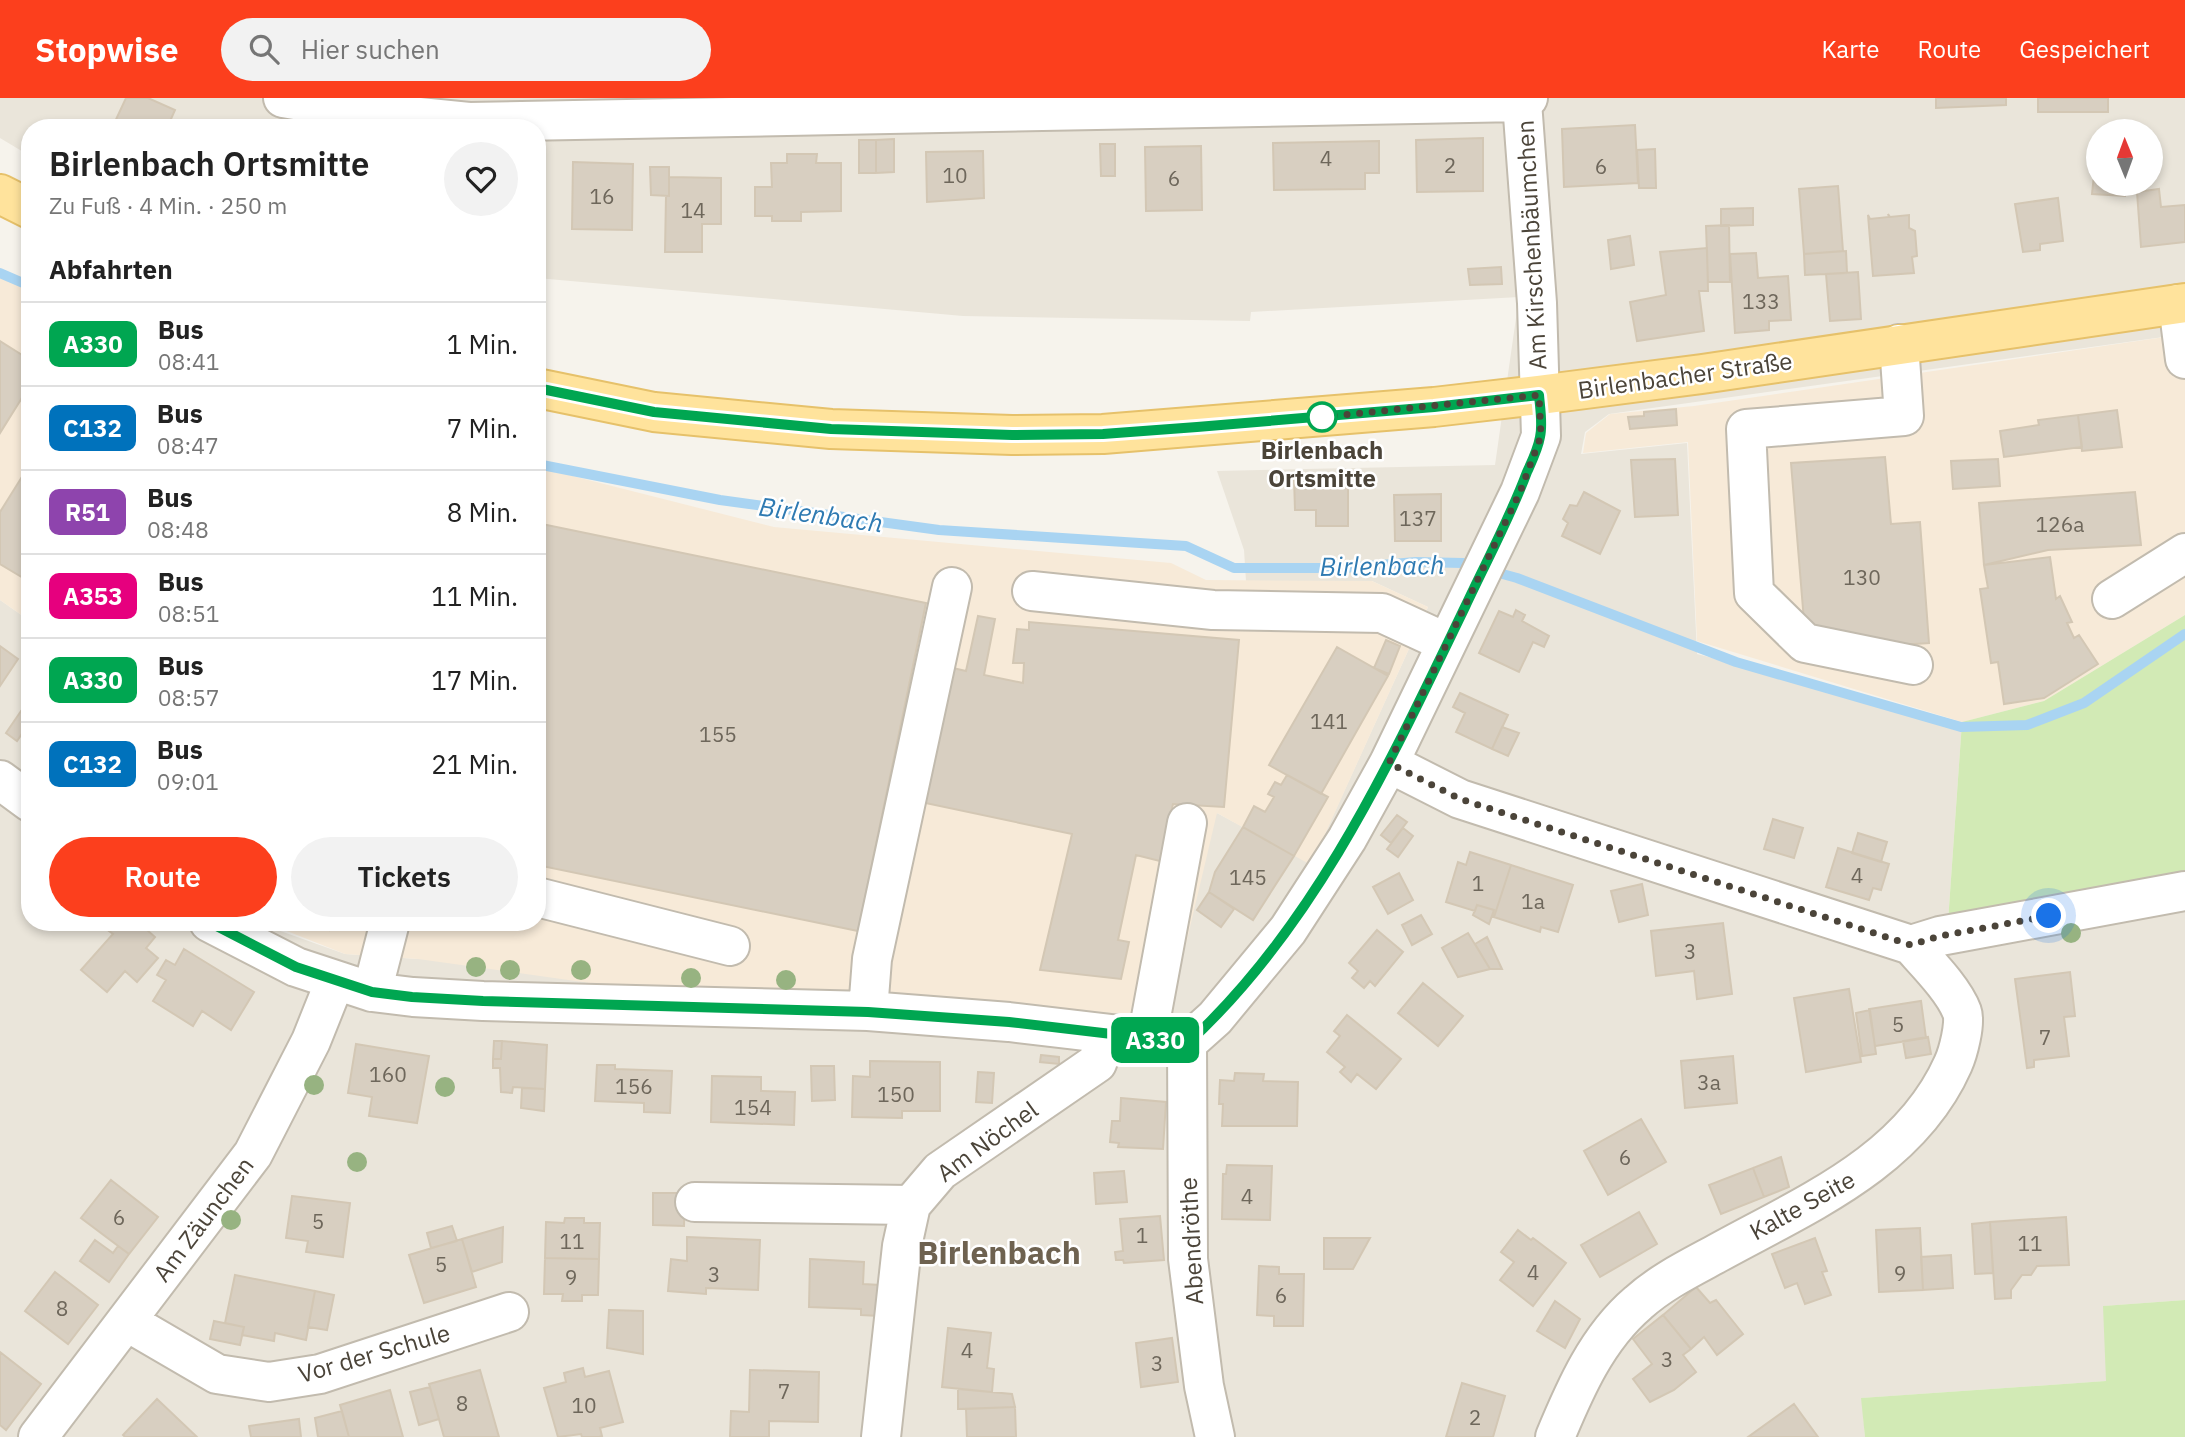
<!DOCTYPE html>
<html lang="de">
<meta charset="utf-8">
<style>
:root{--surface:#fff;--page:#f2f2f2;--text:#222;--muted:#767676;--line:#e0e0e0;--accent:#fc3f1d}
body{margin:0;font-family:"IBM Plex Sans",sans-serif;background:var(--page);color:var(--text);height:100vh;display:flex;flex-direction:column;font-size:26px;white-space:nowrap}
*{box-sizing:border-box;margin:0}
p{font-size:23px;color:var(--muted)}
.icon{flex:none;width:38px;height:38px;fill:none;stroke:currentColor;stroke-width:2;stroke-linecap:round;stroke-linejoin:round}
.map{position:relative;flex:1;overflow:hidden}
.side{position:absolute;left:21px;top:21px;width:525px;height:812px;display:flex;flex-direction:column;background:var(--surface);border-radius:28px;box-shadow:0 4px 10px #0003}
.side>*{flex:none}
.badge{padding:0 14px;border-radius:10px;font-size:24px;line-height:46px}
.needle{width:46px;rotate:359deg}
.buttons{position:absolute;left:2086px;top:21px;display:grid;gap:14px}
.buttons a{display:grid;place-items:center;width:77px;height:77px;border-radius:50%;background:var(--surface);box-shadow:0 4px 10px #0003;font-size:35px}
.you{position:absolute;width:35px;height:35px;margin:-18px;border:5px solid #fff;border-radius:50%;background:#1a73e8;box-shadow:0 0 0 10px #1a73e833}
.map>.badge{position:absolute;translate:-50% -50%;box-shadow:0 0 0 4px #fff}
h2{padding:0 28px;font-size:26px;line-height:63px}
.round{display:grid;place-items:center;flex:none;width:74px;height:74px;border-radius:37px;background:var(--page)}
.head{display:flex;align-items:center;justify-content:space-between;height:119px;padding:0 28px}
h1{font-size:33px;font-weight:600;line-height:52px}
.cta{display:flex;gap:14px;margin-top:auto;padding:14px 28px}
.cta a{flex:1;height:80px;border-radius:42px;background:var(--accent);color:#fff;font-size:28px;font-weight:600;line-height:80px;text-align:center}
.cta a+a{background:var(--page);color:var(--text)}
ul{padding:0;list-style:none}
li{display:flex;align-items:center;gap:21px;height:84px;padding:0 28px;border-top:2px solid var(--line)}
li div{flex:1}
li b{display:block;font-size:26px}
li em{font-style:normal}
li .badge{min-width:77px;font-weight:700;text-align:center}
header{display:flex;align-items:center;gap:42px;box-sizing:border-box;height:98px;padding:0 35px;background:var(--accent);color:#fff}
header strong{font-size:33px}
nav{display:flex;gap:38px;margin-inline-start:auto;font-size:24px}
.search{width:490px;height:63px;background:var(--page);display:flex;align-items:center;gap:18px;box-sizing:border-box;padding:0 24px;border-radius:38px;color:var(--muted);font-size:26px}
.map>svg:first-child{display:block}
.residential{fill:#eae5da;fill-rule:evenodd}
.commercial{fill:#f7ead8}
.green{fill:#d2eab5}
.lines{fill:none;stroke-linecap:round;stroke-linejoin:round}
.stream{stroke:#a9d4f2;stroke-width:10}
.building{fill:#d8cfc1;stroke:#d3c7b4;stroke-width:2}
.minor-casing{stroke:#c2bbae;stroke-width:42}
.major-casing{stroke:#e6c16a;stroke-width:42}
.minor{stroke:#fff;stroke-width:38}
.major{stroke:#ffe39c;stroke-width:38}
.tree{fill:#97b381}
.line-casing{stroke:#fff;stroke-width:16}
.line{stroke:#00a651;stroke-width:10}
.walk{stroke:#4b4439;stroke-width:7;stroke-dasharray:0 12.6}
.stop-dot{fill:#fff;stroke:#00a651;stroke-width:3.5}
.labels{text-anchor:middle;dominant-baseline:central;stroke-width:5;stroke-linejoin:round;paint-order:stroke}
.number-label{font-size:21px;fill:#6e675b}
.street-label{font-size:24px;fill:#4b4439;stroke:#fff}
.stop-label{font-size:24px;font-weight:bold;fill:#4b4439;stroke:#fff}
.water-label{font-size:26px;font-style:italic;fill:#2e7ab2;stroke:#fff}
.district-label{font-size:32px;font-weight:bold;fill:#6e6250;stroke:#fff}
</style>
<header>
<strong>Stopwise</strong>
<div class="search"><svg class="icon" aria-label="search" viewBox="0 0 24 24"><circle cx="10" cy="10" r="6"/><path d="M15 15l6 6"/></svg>Hier suchen</div>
<nav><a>Karte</a><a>Route</a><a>Gespeichert</a></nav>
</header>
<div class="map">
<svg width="2185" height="1339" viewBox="0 0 2185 1339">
<rect width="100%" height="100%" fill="#f6f3ec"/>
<path class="residential" d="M0 0H2185V236L1609 316 1585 334 1581 356 1687 345 1697 556 1962 624 1947 838 2185 789V1202L2104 1208 2107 1283 1862 1300 1865 1339H0V502L30 523V824H255L345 856 418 861 1217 715 1311 766 1428 509 1372 483H1246L1244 452 1217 373 1495 367 1519 199 1251 214 1250 223 963 218 537 180V30H30V58L0 40ZM2098 33H2151V86H2098Z"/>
<path class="commercial" d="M0 170 30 184V523L0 502Z
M2185 236V517L2044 603 1962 624 1697 543 1688 344 1583 355 1586 335 1610 316 1694 308Z
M537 369 774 429 1171 465 1206 482 1372 483 1428 509 1311 767 1217 715 1169 918 604 887 418 861 345 856 264 824H537Z"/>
<path class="green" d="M2185 517V789L1947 838 1962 624 2044 603Z
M2185 1202V1339H1865L1861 1300 2106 1283 2103 1208Z"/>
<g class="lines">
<path class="stream" d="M0 175 30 188
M537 366 720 402 939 432 1186 448 1234 470H1344L1416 464 1463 465 1517 480 1736 564 1961 629 2027 627 2084 605 2185 536"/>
</g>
<path class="building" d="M126 0H148L175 12 167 30H112Z
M1936 0H2006V7L1936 10Z
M2038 0H2108V14H2038Z
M1635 27 1638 85 1564 89 1562 31Z
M1483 40V93L1417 94 1416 42Z
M894 41V74L876 75V42Z
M859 42H876V75H859Z
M1379 43V75H1365V91L1274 92 1273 45Z
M1100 46H1115V78H1101Z
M1201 48 1202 112 1146 113 1145 49Z
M1655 51 1656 90H1639L1637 52Z
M983 53 984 100 927 104 926 54Z
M787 56H817L816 65H841V113L801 114V123H772V118H755V89H772L771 65H787Z
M573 64 633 66 632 132 572 131Z
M650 69H669V98L651 97Z
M2094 77 2098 78V86H2126L2125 98 2092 96Z
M669 79 721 80V126H702V154H665L666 98H669Z
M1838 88 1843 153 1804 156 1799 91Z
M2159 91 2161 109 2185 107V144L2141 149 2137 94Z
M2058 100 2063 143 2040 146V152L2023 154 2015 106Z
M1753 110V127L1721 128V111Z
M1888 116 1890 119 1909 117V130L1915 133 1917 158 1912 159 1914 175 1873 178 1868 117 1870 121 1889 119Z
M1729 127 1730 184H1708L1706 128Z
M1630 138 1634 167 1611 171 1608 142Z
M1707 150 1708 193H1699L1704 233 1637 243 1630 204 1666 197 1660 154Z
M1846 153 1847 175 1805 177 1804 156Z
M1756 155 1758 180 1788 178 1791 222 1769 223V232L1735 235 1730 156Z
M1501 169 1502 186 1470 187 1468 171Z
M1858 174 1861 221 1830 223 1826 176Z
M0 243 30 262V287L0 335Z
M1676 311 1677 327 1630 331 1628 319 1644 318V314Z
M2117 312 2122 349 2082 353 2078 317Z
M2078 317 2082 349 2004 359 2000 333 2039 327 2038 322Z
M1885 359 1891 426 1920 424 1929 545 1899 547 1843 543 1841 532 1805 535 1791 365Z
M1675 361 1678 417 1635 419 1631 362Z
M1998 361 2000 388 1953 391 1951 363Z
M30 366V484L0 466V414Z
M1348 378V428H1316V412H1295L1294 379Z
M1584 394 1620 413 1600 456 1562 438 1568 425 1563 421 1570 407 1577 408Z
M2135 394 2141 447 2048 452 1984 467 1979 405Z
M1441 396V443H1395L1394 397Z
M537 425 926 505 858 833 537 767Z
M2050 459 2056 501 2060 498 2072 524 2067 525 2074 540 2079 537 2098 566 2044 600 2004 606 1998 564 1991 565 1980 491 1988 490 1984 467Z
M1516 512 1525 517 1522 523 1549 538 1544 549 1533 544 1519 574 1479 555 1499 513 1513 519Z
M978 518 995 521 984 577 1023 585 1024 565H1013L1017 531 1029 532V524L1239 542 1224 709 1173 706 1160 763 1136 757 1118 842 1129 844 1121 881 1040 872 1072 736 916 703 944 568 966 573Z
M1386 542 1400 548 1389 576 1374 570Z
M0 548 18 561 0 588Z
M1337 549 1388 578 1321 696 1269 667Z
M1460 595 1508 617 1492 651 1456 634 1465 615 1453 609Z
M21 613 30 618V624L17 643 6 635Z
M1502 629 1519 635 1508 658 1492 651Z
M1287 677 1328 699 1294 758 1243 729 1254 708 1265 714 1274 699 1268 696 1275 684 1281 687Z
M1397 717 1407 724 1391 745 1381 737Z
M1773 721 1803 730 1794 760 1764 751Z
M1243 729 1294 758 1253 822 1209 794 1215 774Z
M1403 730 1413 738 1398 759 1387 751Z
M1858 735 1887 744 1881 764 1852 755Z
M1838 750 1889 766 1881 792 1873 790 1869 802 1826 789Z
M1470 754 1511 767 1494 819H1492L1494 812 1477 807 1475 813 1446 804 1458 764 1466 767Z
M1511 767 1573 787 1558 834 1541 829 1540 834 1494 819Z
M1399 775 1413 802 1388 816 1373 789Z
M1642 786 1648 817 1619 824 1611 793Z
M1209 794 1234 811 1221 829 1197 812Z
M1477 807 1494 812 1489 826 1473 817Z
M1421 817 1432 836 1412 847 1402 827Z
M116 824H138L155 839 146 850 158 860 137 884 125 873 107 894 81 872 113 836 109 833Z
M306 824H332L329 832Z
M1723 825 1732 896 1697 901 1694 873 1656 878 1651 833Z
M1377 832 1403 854 1375 888 1370 883 1364 890 1352 880 1358 873 1349 865Z
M1468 835 1490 871 1458 879 1442 850Z
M1487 839 1502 871H1490L1475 846Z
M184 851 254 894 231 932 202 913 193 928 153 903 166 882 157 877 166 862 175 867Z
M2070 874 2075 918 2064 919 2069 958 2034 962V969L2027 970 2015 881Z
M1423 885 1463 918 1438 948 1398 915Z
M1849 891 1861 964 1806 974 1794 900Z
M1921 903 1926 940 1875 948 1869 911Z
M1870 912 1876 956 1862 958 1856 915Z
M1347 917 1401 961 1376 991 1357 976 1351 984 1340 974 1345 969 1327 954 1340 938 1334 933Z
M1928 939 1931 956 1906 960 1903 943Z
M494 943H502L501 961H493Z
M502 943 547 947 545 991 513 989 512 995 501 994 500 970H493V961H501Z
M356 946 429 958 417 1025 369 1018 372 999 348 995Z
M1041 957 1059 959V966L1040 964Z
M1733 958 1737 1005 1685 1010 1681 963Z
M870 963 940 964V1013H902V1020L852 1019 853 978 870 979Z
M597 967H615V971L672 973 670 1015 644 1014V1005L595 1003Z
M811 968H834L835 1002 812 1003Z
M978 974 994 975 992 1005 976 1004Z
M1235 975 1264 976 1263 983 1298 984 1297 1028H1222L1223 1006H1219L1220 982 1234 983Z
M712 978 761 979V993L795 994 794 1027 711 1024Z
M522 990 545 991 544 1013 521 1010Z
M1121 1000 1166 1004 1163 1051 1118 1049 1119 1045 1110 1044 1112 1023H1120Z
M1641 1021 1666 1064 1608 1097 1584 1053Z
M1781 1059 1789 1089 1764 1099 1753 1070Z
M1227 1067 1272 1068 1270 1122 1222 1121 1223 1076H1226Z
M1753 1070 1764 1099 1721 1116 1709 1087Z
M1124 1073 1127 1104 1096 1106 1094 1075Z
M111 1082 158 1119 129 1156 81 1120Z
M653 1095H685L684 1128 653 1127Z
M292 1098 350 1105 343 1159 306 1154 308 1143 286 1140Z
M1639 1114 1657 1146 1600 1179 1581 1147Z
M1160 1118 1164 1162 1124 1165 1123 1162H1116L1115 1154 1123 1153 1120 1121Z
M2066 1119 2069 1167 2037 1168 2031 1177H2022L2011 1192V1200L1995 1201 1990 1124Z
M565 1120H584V1125H600L599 1161 545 1160 546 1124 564 1125Z
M1990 1124 1993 1175 1975 1176 1972 1126Z
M452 1128 457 1143 431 1150 427 1135Z
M503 1129 502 1164 472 1174 462 1141Z
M1920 1130 1923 1192 1879 1194 1876 1132Z
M1518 1132 1531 1142 1533 1140 1566 1165 1533 1208 1500 1182 1514 1164 1501 1154Z
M687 1139 760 1142 758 1192 706 1190V1196L668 1193 671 1161 687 1163Z
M1324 1140H1370L1353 1171H1324Z
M1815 1140 1827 1173 1822 1174 1831 1197 1805 1206 1797 1185 1785 1190 1772 1156Z
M462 1141 476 1189 424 1205 409 1157Z
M95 1142 113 1155 118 1148 129 1156 109 1184 80 1163Z
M1951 1157 1953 1190 1923 1192 1921 1159Z
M545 1160 599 1161 598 1197H582V1203H562L563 1196H544Z
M810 1161 864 1164 863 1186 880 1187 879 1218 861 1217V1211L809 1209Z
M1259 1168 1279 1169V1176H1304L1303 1228H1274V1218L1257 1217Z
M55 1174 98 1207 68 1246 25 1213Z
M235 1177 315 1193 306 1242 275 1235 274 1243 242 1237 244 1229 225 1225Z
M1696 1189 1710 1205 1716 1202 1743 1236 1717 1257 1704 1239 1691 1251 1663 1217Z
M315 1193 334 1197 327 1232 308 1229Z
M1555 1203 1580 1221 1565 1250 1537 1233Z
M609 1212 643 1213V1256L607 1250Z
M1663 1217 1691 1251 1683 1257 1696 1274 1674 1292 1650 1304 1633 1281 1652 1266 1633 1241Z
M214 1223 244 1229 240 1247 210 1241Z
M948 1230 991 1235 987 1270 994 1271 992 1294 942 1289Z
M1172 1240 1178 1284 1141 1289 1136 1245Z
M0 1254 41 1286 6 1332 0 1327Z
M583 1270 585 1279 609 1273 623 1324 600 1330 602 1338 599 1339H582L581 1336 558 1339 544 1290 566 1284 564 1275Z
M480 1272 499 1339H444L429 1286Z
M750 1272 819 1274 818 1324 769 1323V1339H730L731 1313 749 1314Z
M1462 1285 1505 1298 1493 1339H1446Z
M430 1289 439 1321 419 1327 410 1294Z
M958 1291 1012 1296 1015 1309 958 1311Z
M390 1292 403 1339H349L340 1307Z
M157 1301 197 1339H125L123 1337Z
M1794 1306 1818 1339H1748Z
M1015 1309 1016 1339H967L966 1311Z
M342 1313 349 1339H318L315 1320Z
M299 1321 301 1339H251L249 1328Z"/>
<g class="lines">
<defs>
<path id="minor" d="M283 0 361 13 469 24 1522 4
M2178 206 2185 261
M1899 246 1904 318 1746 331 1754 495 1805 545 1913 567
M1032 493 1213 512 1382 515 1447 545
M2112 501 2185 455
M1389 665 1460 701 1911 847 1940 838 2185 793
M0 682 30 704
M537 799 730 848
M209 824 296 869 372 894 413 899 483 903 868 913 1009 924 1187 945 1215 920 1288 832 1347 741 1389 665 1447 545 1520 394 1541 338 1537 205 1522 4 1528 0
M372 894 390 824
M868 913 872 861 952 489
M1147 941 1187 725
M1187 945 1188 1161 1204 1288 1215 1339
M695 1104 911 1107
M126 1223 217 1276 269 1284 320 1276 509 1214
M38 1339 253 1056 311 943 335 883
M881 1339 902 1148 911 1107 940 1073 1097 965 1108 936
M1555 1339C1575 1291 1597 1240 1638 1205 1660 1185 1688 1171 1714 1157 1804 1107 1909 1065 1953 966 1958 955 1966 925 1962 914 1954 892 1927 865 1911 847"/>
<path id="major" d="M0 96 30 111
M537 290 654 314 831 331 1012 337 1103 336 1434 309 1539 297 1702 276 2185 205"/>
</defs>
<use href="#minor" class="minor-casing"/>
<use href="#major" class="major-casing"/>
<use href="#minor" class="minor"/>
<use href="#major" class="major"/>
</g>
<g class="tree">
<circle cx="2071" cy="835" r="10"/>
<circle cx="476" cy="869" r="10"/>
<circle cx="510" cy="872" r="10"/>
<circle cx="581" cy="872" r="10"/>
<circle cx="691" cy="880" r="10"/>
<circle cx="786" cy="882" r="10"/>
<circle cx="314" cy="987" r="10"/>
<circle cx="445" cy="989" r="10"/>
<circle cx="357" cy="1064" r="10"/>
<circle cx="231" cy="1122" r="10"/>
</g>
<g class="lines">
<defs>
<path id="line" d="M209 824 296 869 372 894 412 899 483 903 868 914 1009 924 1188 945C1316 827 1390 664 1465 509 1486 464 1510 420 1527 374 1532 363 1538 351 1540 339 1543 326 1540 310 1539 297L1434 309 1197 329 1103 336 1012 337 831 331 654 314 537 290"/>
</defs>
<use href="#line" class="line-casing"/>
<use href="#line" class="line"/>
<path class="walk" d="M1322 319 1539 297 1541 338 1520 394 1389 665 1460 701 1911 847 1940 838 2049 818"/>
</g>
<circle class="stop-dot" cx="1322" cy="319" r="14"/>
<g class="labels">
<g class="number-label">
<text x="1326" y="60">4</text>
<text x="1450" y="67">2</text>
<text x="1601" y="68">6</text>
<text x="955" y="77">10</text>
<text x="1174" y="80">6</text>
<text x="602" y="98">16</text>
<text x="693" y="112">14</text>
<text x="1761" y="203">133</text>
<text x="1418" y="420">137</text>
<text x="2060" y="426">126a</text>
<text x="1862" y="479">130</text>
<text x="1329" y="623">141</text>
<text x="718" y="636">155</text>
<text x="1857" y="777">4</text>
<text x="1248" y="779">145</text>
<text x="1478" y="785">1</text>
<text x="1533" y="803">1a</text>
<text x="1690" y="853">3</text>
<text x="1898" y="926">5</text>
<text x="2045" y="939">7</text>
<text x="388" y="976">160</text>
<text x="1709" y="984">3a</text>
<text x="634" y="988">156</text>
<text x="896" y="996">150</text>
<text x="753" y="1009">154</text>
<text x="1625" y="1059">6</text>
<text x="1247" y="1098">4</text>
<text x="119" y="1119">6</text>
<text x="318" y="1123">5</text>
<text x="1142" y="1137">1</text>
<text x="572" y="1143">11</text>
<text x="2030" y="1145">11</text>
<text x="441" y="1166">5</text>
<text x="1533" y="1174">4</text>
<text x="1900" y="1175">9</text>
<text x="714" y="1176">3</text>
<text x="571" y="1179">9</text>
<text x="1281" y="1197">6</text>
<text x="62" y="1210">8</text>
<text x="967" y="1252">4</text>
<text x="1667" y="1261">3</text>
<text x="1157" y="1265">3</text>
<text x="784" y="1293">7</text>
<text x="462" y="1305">8</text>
<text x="584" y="1307">10</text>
<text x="1475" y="1319">2</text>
</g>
<g class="street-label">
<text transform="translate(1531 147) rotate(-93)">Am Kirschenbäumchen</text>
<text transform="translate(1685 277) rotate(-8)">Birlenbacher Straße</text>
<text transform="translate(987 1043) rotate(-36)">Am Nöchel</text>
<text transform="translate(1802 1107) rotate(-29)">Kalte Seite</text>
<text transform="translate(203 1121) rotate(-53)">Am Zäunchen</text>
<text transform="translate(1191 1143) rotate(-93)">Abendröthe</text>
<text transform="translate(374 1255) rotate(-16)">Vor der Schule</text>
</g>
<g class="stop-label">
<text x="1322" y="352">Birlenbach<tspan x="1322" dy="28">Ortsmitte</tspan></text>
</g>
<g class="water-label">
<text transform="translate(821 416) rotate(8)">Birlenbach</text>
<text transform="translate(1382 467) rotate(-1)">Birlenbach</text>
</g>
<g class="district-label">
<text x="999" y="1154">Birlenbach</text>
</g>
</g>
</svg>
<div class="buttons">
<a><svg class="needle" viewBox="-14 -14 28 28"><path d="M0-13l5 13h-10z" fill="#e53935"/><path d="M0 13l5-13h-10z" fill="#767676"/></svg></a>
</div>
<div class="you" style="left:2049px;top:818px"></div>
<b class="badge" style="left:1155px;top:942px;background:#00a651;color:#fff">A330</b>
<section class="side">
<div class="head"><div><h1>Birlenbach Ortsmitte</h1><p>Zu Fuß · 4 Min. · 250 m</p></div><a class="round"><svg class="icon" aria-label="heart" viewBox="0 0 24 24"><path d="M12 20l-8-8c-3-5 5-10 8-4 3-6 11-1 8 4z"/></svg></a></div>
<h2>Abfahrten</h2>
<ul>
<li><span class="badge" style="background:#00a651;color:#fff">A330</span><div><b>Bus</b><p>08:41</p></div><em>1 Min.</em></li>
<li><span class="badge" style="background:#0072bc;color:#fff">C132</span><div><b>Bus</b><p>08:47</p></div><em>7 Min.</em></li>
<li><span class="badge" style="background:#8e44ad;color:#fff">R51</span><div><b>Bus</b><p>08:48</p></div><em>8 Min.</em></li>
<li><span class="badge" style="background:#e6007e;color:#fff">A353</span><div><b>Bus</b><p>08:51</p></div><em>11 Min.</em></li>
<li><span class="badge" style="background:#00a651;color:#fff">A330</span><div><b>Bus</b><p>08:57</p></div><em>17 Min.</em></li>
<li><span class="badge" style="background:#0072bc;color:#fff">C132</span><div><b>Bus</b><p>09:01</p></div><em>21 Min.</em></li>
</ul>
<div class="cta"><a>Route</a><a>Tickets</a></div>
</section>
</div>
